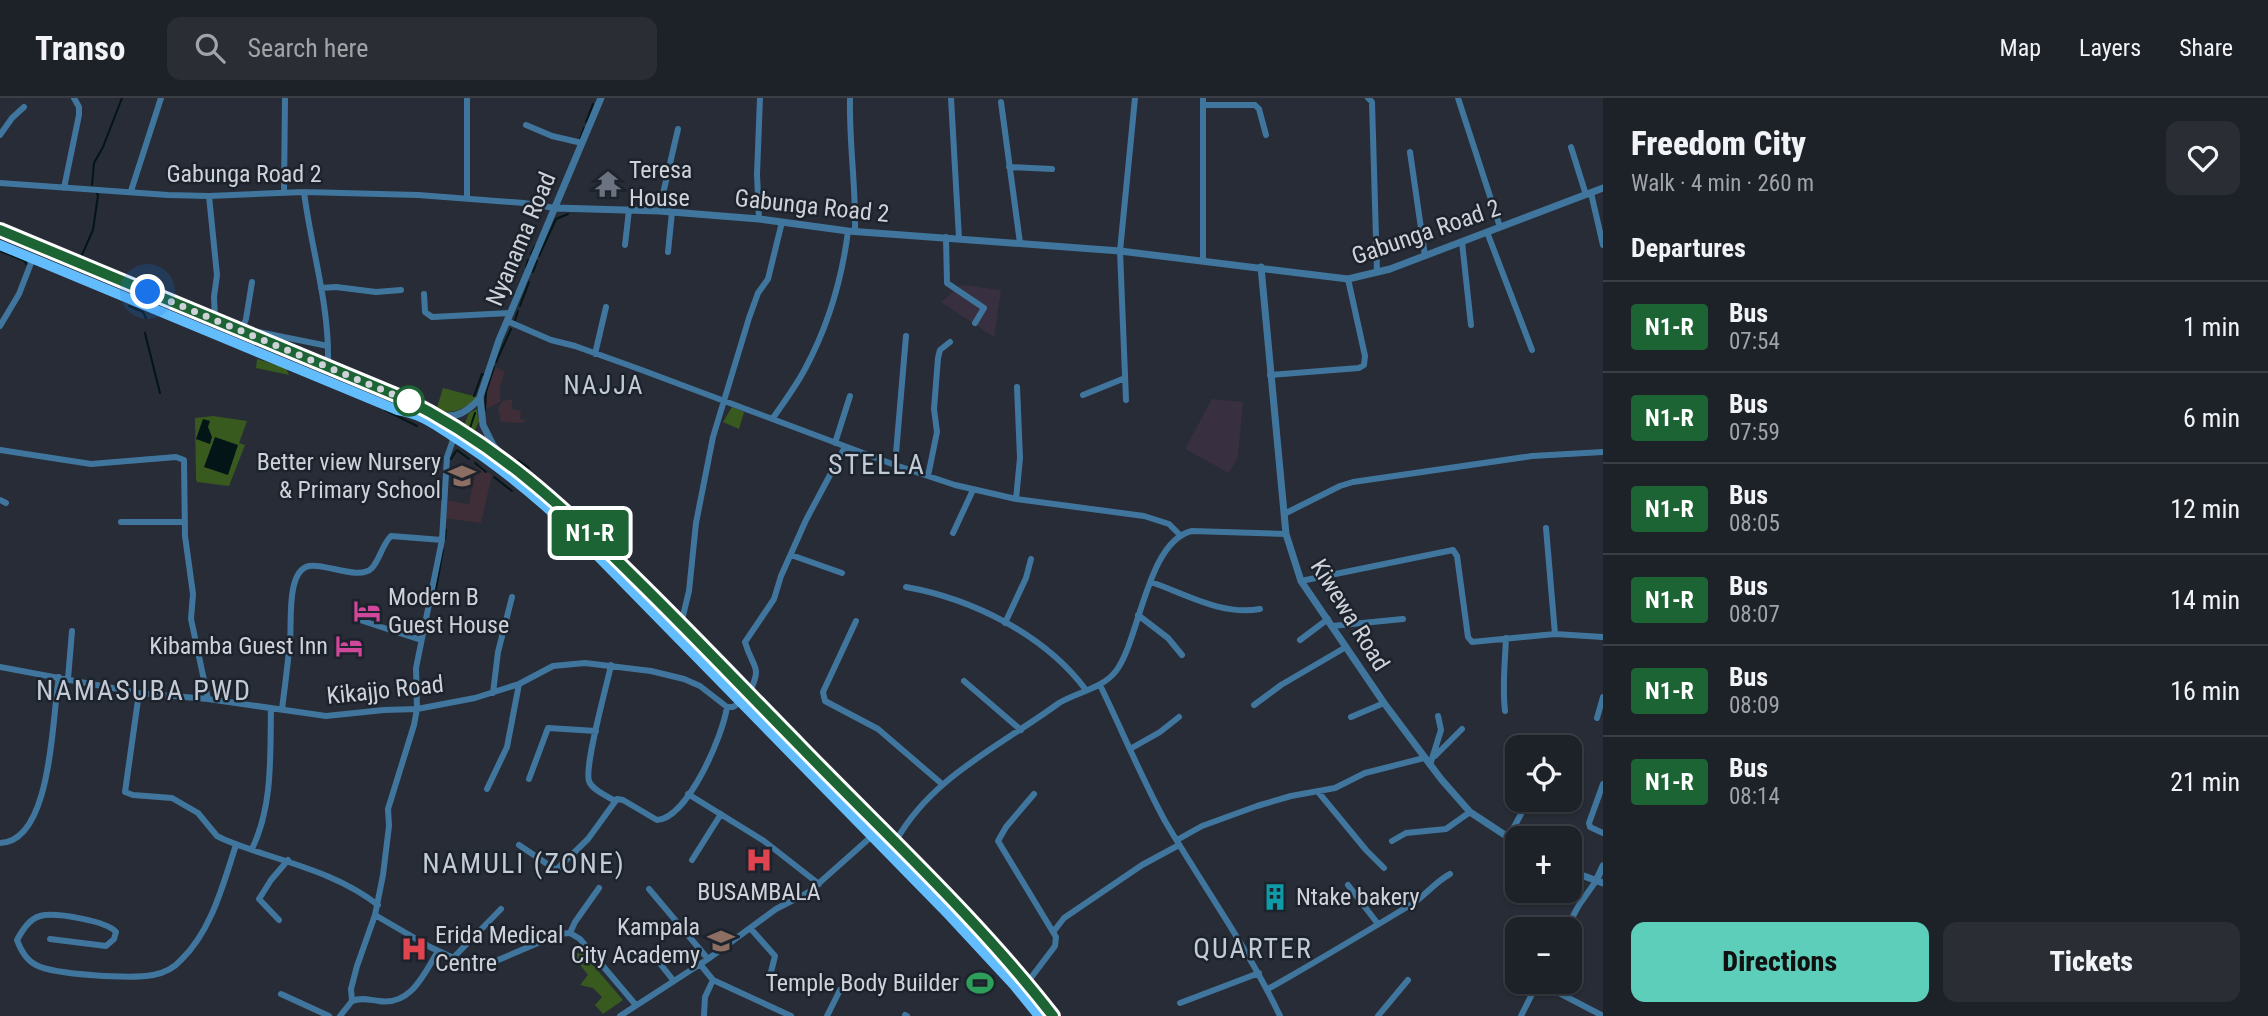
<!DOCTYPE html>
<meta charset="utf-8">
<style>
:root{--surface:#1d2128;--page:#2a2e34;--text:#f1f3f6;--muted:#a0a3a8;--line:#3b3e45;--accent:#5cceba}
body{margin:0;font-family:"Roboto Condensed",sans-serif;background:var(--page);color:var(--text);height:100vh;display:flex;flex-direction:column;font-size:26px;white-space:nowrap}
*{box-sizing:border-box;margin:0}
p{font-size:23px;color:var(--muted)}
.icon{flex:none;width:38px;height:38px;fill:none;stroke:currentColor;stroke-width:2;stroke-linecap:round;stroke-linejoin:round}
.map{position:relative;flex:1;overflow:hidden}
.sheet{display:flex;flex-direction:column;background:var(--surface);width:665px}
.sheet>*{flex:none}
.badge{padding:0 14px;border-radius:5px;font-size:24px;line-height:46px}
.controls{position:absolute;left:1505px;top:637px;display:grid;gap:14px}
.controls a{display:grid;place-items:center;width:77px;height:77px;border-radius:14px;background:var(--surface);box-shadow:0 2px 5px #0004,0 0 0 2px var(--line);font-size:35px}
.you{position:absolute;width:35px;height:35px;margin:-18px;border:5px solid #fff;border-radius:50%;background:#1a73e8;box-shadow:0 0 0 10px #1a73e833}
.map>.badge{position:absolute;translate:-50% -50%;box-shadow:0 0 0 4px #fff}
h2{padding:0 28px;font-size:26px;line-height:63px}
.round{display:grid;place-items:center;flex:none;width:74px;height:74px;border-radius:14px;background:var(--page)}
.summary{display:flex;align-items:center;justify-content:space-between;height:119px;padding:0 28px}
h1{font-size:33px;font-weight:800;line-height:52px}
.cta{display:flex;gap:14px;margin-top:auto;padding:14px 28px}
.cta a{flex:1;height:80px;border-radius:14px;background:var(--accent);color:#111;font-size:28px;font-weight:800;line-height:80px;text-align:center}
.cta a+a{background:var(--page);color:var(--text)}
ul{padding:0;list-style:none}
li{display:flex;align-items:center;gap:21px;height:91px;padding:0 28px;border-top:2px solid var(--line)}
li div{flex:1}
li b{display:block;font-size:26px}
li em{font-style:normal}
li .badge{min-width:77px;font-weight:700;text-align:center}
header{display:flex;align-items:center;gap:42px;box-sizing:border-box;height:98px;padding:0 35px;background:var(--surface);border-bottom:2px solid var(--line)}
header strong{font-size:33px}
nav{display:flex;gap:38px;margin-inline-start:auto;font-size:24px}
.search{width:490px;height:63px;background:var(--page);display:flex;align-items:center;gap:18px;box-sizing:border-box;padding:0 24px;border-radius:14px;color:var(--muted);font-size:26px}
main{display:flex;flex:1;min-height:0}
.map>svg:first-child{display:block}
.commercial{fill:#3f2e38}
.industrial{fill:#383040}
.green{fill:#395a1f}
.water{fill:#041517}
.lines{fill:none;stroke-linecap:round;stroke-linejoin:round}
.stream{stroke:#041517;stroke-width:2}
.minor{stroke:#40769d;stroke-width:6}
.tertiary{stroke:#40769d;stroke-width:7}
.primary{stroke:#63bdfd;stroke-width:10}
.line-casing{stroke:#fff;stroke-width:16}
.line{stroke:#1d6434;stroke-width:10}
.walk{stroke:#cfd2d9;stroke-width:7;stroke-dasharray:0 12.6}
.stop-dot{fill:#fff;stroke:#1d6434;stroke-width:3.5}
.labels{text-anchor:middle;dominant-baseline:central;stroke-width:5;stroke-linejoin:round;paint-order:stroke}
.poi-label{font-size:24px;fill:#cfd2d9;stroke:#1d232c;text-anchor:start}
.street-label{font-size:24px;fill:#cfd2d9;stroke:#1d232c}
.neighbourhood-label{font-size:26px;letter-spacing:2px;fill:#c2cad6;stroke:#1d232c}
.quarter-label{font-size:28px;letter-spacing:2px;fill:#c2cad6;stroke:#1d232c}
</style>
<header>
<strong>Transo</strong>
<div class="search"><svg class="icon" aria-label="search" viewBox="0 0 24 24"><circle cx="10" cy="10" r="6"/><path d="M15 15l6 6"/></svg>Search here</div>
<nav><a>Map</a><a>Layers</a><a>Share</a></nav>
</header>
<main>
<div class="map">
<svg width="1603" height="918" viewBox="0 0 1603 918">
<rect width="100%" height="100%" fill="#272c36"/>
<path class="commercial" d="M495 269 505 274 500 288V304L486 311V296Z
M512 301V311L521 313 520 321 526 322 523 325 501 324 498 309 503 303Z
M477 367 492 377 481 425 443 420 445 402 469 406Z"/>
<path class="industrial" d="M961 187 1001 192 994 239 941 204Z
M1212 301 1243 304 1238 358 1229 375 1185 351Z"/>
<path class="green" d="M257 261 286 270 289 277 256 270Z
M443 290 477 299C465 312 453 316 436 313Z
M732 309 744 314 739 331 723 324Z
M477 311 479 323 473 336 463 330 469 315Z
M213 318 247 323 239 345 245 347 229 388 197 384 196 381 195 320Z
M581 853 623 902 603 916 595 907 602 899 593 890 580 887 588 877 573 858Z"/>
<path class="water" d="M203 321 210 323 208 329 212 339 210 346 196 341Z
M215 339 238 347 228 377 204 369Z"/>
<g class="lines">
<path class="stream" d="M586 24 593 6
M580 41 584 30
M92 87 94 65 103 49 122 0
M0 153 25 163 26 166
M531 156 535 148
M539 158 556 121 568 116
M81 159 93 132 98 97 96 94
M526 169 528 162
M533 174 537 163
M129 208 143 214 146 220
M520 208 529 184
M515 222 518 213
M145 235 160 295
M496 264 511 231
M474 298 482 276 484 277
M385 312 417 328
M485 312 486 294 494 269
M469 333 475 315
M457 352 469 361
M451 361 456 353
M518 362 529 370
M475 365 486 374
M494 379 512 393
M445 441 446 432
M436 491 443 452"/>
<path class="minor" d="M467 0V100
M850 0C849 45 856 89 855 133
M951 0 959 140
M1203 0V163
M1368 0 1372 4 1377 174
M1458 0 1500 129
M1001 4 1020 145
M1203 7H1255L1259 11 1266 37
M526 27 552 38 582 45
M0 37 12 20 24 9
M1571 49 1586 97
M1410 54 1425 158
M1009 69 1052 71
M0 85 168 97 209 98 304 94 418 97 524 105 555 110
M64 90 79 17V9L74 0
M131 93 161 0
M284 94 285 0
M304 94C311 150 329 205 328 262L333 269
M1591 95 1603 147
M209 98 217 177 214 199 215 220
M659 113 678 31
M759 121 757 76 760 0
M1487 134 1532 252
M946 139 947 185 984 210 975 225
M1462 144 1471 227
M625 147 629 112
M668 154 672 114
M321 190 336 189 376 194 401 192
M424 196 425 214 432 219 511 215
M507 223 551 242 575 248 639 271 895 367 955 387 1016 401 1144 418 1169 426 1180 437
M0 228 19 196 33 160
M242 231 246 221 252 184
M249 232 328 248
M595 256 606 209
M1270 277 1359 270 1364 267 1365 258 1348 181
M1083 297 1125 280
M1126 302 1120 153 1135 0
M773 320C784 304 796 288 805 271 828 228 842 181 848 133
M835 345 850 298
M0 352 91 366 176 359 184 362 185 438 193 496 191 521 208 601
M895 367 906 238
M928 378 937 334 934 311 938 260 940 252 950 244
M1016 401 1020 360 1017 289
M0 402 6 405
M1286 415 1340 388 1353 384 1532 358 1603 354
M121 424H185
M1546 430 1555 536
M953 435 973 392
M791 457 842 475
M1301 483 1453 452 1457 458 1468 539 1472 544 1555 536 1603 539
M1151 484C1186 496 1222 518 1260 511
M906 489C973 501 1045 537 1086 592
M1138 517 1168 540 1182 557
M360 522 421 542
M856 523 823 594 825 603 878 631 942 686
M1005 525 1026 480 1031 461
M681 526 689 493 696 425 713 339 749 220 758 195 768 181 782 124
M1332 528 1403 521
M1300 542 1328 521
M611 567C607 587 584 668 589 683 592 692 607 698 615 703
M0 569 139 595 208 601 326 618 384 612 417 611 475 600 519 586 553 568 585 565 651 573 684 581 700 588 727 609H733L741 604
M68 581 72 533
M964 583 1021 632
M1100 587C1122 632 1141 679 1165 723 1203 788 1248 850 1280 918
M139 595 125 694 133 697 172 700 198 715 217 738 223 741C275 763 332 771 378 807
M493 595 498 554 512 499
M749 596C763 566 753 572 745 544L774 501 781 478 806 422 845 349
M1254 607 1281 587 1346 549
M282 611C285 588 288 565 290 542 292 525 286 473 309 468 325 465 360 483 372 470 380 461 382 447 391 438L442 442
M1505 613C1502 588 1505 565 1506 540
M1351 619 1384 605
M1597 620 1603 599
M1508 648 1517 694
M1130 651 1160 634 1179 619
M1435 658 1462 631
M1430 667 1441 632 1438 618
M529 681 548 630 596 633
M1603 686 1589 725 1590 729 1603 735
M487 691 507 649 519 586
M1319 695 1366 752 1384 770
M688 696 764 743 819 786
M1508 740 1521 716 1519 702
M1177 742 1202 728 1257 708 1291 698 1335 690 1365 675 1424 660
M1392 743 1406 735 1446 731 1470 714
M0 745C53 744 52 615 59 579
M519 747 556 772 588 741 617 701 623 702 657 722C688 720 723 637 727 609
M252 751C273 707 270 659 271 611
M889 757 898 747 896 743C931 679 1002 647 1059 605 1077 594 1102 591 1116 573 1140 541 1147 443 1192 433L1286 436
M692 762 721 716
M1348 787 1378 826
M649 791 708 861
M375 817 430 849 477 871 559 836 570 835 580 841 635 906
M279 822 259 801 271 782 288 762
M751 831 775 858 771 874
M1566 831 1579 807 1596 783
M1054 833 1064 820 1142 767 1179 747
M570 835 575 824 599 790
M50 841 106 848 114 841 116 834C107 823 55 814 40 818 29 821 22 833 17 842 21 853 26 862 36 867 55 877 132 881 153 877 164 875 174 870 181 862 212 832 223 786 236 747
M654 858 673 882
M453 860 501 811
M700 866 713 882 791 918
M1538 884 1603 918
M1027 885 1055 848 1056 839 998 743 1006 729 1034 696
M1268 891C1316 864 1364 835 1412 806 1426 797 1435 784 1450 776
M281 896 329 918
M352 903C361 899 370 902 379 903 411 908 424 876 438 853
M1180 905 1259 875
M704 917 705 899 713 882
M905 917 907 918
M340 918 352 903 351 891 357 868 375 817 383 777 389 728 388 711 414 627 417 611 416 570 442 442 447 359 454 339
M620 918 708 861 776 811 809 794 881 730
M827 918 840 892
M1378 918 1408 882
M1521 918 1538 884"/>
<path class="tertiary" d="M555 110 659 113 759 121 848 133 1120 153 1348 181 1390 171 1603 90
M1261 169 1286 436 1301 483 1384 605 1441 681 1470 714 1517 745
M439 317C457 321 468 313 480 300
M503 358 493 347 483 327 480 299 499 242 601 0
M1570 773 1603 785
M1596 783 1603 768"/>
<path class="primary" d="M0 132 403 300C497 346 568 413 640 485 691 536 742 588 792 640 881 731 975 818 1053 918
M0 147 397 312C419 315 433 325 451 337 499 367 542 403 583 443L949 817 1014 887 1039 918"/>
</g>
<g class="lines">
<defs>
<path id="line" d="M0 132 403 300C496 346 564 409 636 481 692 536 745 592 800 648 885 736 977 820 1053 918"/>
</defs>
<use href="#line" class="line-casing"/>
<use href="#line" class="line"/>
<path class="walk" d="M148 194 409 303"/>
</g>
<defs>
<symbol id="temple-bare" viewBox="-9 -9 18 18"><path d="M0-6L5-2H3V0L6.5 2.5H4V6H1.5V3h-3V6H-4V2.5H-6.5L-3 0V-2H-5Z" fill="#6b7280" stroke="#1d232c" stroke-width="2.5" paint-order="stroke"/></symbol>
<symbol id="school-bare" viewBox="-9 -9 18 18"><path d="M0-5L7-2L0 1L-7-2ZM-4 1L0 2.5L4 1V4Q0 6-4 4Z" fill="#8d6e63" stroke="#1d232c" stroke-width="2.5" paint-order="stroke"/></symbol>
<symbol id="hotel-bare" viewBox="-9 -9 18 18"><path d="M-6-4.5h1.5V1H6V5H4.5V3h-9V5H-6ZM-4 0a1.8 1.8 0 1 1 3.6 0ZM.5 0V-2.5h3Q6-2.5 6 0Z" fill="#d1479c" stroke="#1d232c" stroke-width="2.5" paint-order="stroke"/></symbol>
<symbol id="hospital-bare" viewBox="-9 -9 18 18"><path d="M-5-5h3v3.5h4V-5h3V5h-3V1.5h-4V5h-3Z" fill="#e0444e" stroke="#1d232c" stroke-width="2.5" paint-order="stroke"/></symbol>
<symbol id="building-bare" viewBox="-9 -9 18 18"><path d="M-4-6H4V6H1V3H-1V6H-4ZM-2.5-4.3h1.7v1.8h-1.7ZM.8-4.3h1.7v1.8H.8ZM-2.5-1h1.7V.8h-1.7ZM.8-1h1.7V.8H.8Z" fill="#0f9aa8" stroke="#1d232c" stroke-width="2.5" paint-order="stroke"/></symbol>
<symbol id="stadium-bare" viewBox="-9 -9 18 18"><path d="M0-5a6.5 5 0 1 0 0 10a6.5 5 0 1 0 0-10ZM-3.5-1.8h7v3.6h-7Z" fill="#2e9e5b" stroke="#1d232c" stroke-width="2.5" paint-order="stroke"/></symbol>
</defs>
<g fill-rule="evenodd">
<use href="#temple-bare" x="589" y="67" width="38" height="38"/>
<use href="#school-bare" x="443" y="359" width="38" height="38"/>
<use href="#hotel-bare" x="348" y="494" width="38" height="38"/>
<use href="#hotel-bare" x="330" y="529" width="38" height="38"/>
<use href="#hospital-bare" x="740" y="743" width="38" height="38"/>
<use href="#building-bare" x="1256" y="780" width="38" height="38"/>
<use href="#school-bare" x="702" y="824" width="38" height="38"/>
<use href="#hospital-bare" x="395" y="832" width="38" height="38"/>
<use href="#stadium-bare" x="961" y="866" width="38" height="38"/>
</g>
<circle class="stop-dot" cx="409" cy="303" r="14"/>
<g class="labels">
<g class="poi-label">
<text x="629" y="72">Teresa<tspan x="629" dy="28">House</tspan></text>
<text x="441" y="364" text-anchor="end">Better view Nursery<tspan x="441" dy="28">&amp; Primary School</tspan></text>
<text x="388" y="499">Modern B<tspan x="388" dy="28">Guest House</tspan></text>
<text x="328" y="548" text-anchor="end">Kibamba Guest Inn</text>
<text x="759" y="794" text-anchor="middle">BUSAMBALA</text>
<text x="1296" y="799">Ntake bakery</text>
<text x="700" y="829" text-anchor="end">Kampala<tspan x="700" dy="28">City Academy</tspan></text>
<text x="435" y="837">Erida Medical<tspan x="435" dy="28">Centre</tspan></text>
<text x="959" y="885" text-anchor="end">Temple Body Builder</text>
</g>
<g class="street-label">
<text x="244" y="76">Gabunga Road 2</text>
<text transform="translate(812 108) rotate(6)">Gabunga Road 2</text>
<text transform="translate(1426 134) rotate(-19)">Gabunga Road 2</text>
<text transform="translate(521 141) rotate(-67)">Nyanama Road</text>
<text transform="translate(1350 517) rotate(58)">Kiwewa Road</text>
<text transform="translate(385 592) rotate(-6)">Kikajjo Road</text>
</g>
<g class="neighbourhood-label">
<text x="604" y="287">NAJJA</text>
</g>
<g class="quarter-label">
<text x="877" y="366">STELLA</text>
<text x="144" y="592">NAMASUBA PWD</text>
<text x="524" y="765">NAMULI (ZONE)</text>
<text x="1253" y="850">QUARTER</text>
</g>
</g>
</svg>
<div class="controls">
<a><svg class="icon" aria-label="locate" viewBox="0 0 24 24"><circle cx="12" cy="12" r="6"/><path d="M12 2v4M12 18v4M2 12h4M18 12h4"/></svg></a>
<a>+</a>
<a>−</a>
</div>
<div class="you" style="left:148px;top:194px"></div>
<b class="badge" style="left:590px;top:435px;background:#1d6434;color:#fff">N1-R</b>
</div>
<section class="sheet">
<div class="summary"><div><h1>Freedom City</h1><p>Walk · 4 min · 260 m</p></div><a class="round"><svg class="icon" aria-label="heart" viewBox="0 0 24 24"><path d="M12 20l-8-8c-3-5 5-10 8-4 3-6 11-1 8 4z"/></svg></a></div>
<h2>Departures</h2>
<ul>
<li><span class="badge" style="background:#1d6434;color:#fff">N1-R</span><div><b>Bus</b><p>07:54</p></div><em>1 min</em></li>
<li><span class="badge" style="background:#1d6434;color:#fff">N1-R</span><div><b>Bus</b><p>07:59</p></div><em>6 min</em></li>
<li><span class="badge" style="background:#1d6434;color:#fff">N1-R</span><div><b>Bus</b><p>08:05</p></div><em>12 min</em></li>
<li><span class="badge" style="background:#1d6434;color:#fff">N1-R</span><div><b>Bus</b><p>08:07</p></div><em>14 min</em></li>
<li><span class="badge" style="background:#1d6434;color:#fff">N1-R</span><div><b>Bus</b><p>08:09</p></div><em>16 min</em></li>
<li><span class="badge" style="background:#1d6434;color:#fff">N1-R</span><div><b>Bus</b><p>08:14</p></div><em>21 min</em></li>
</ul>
<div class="cta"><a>Directions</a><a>Tickets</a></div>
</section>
</main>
